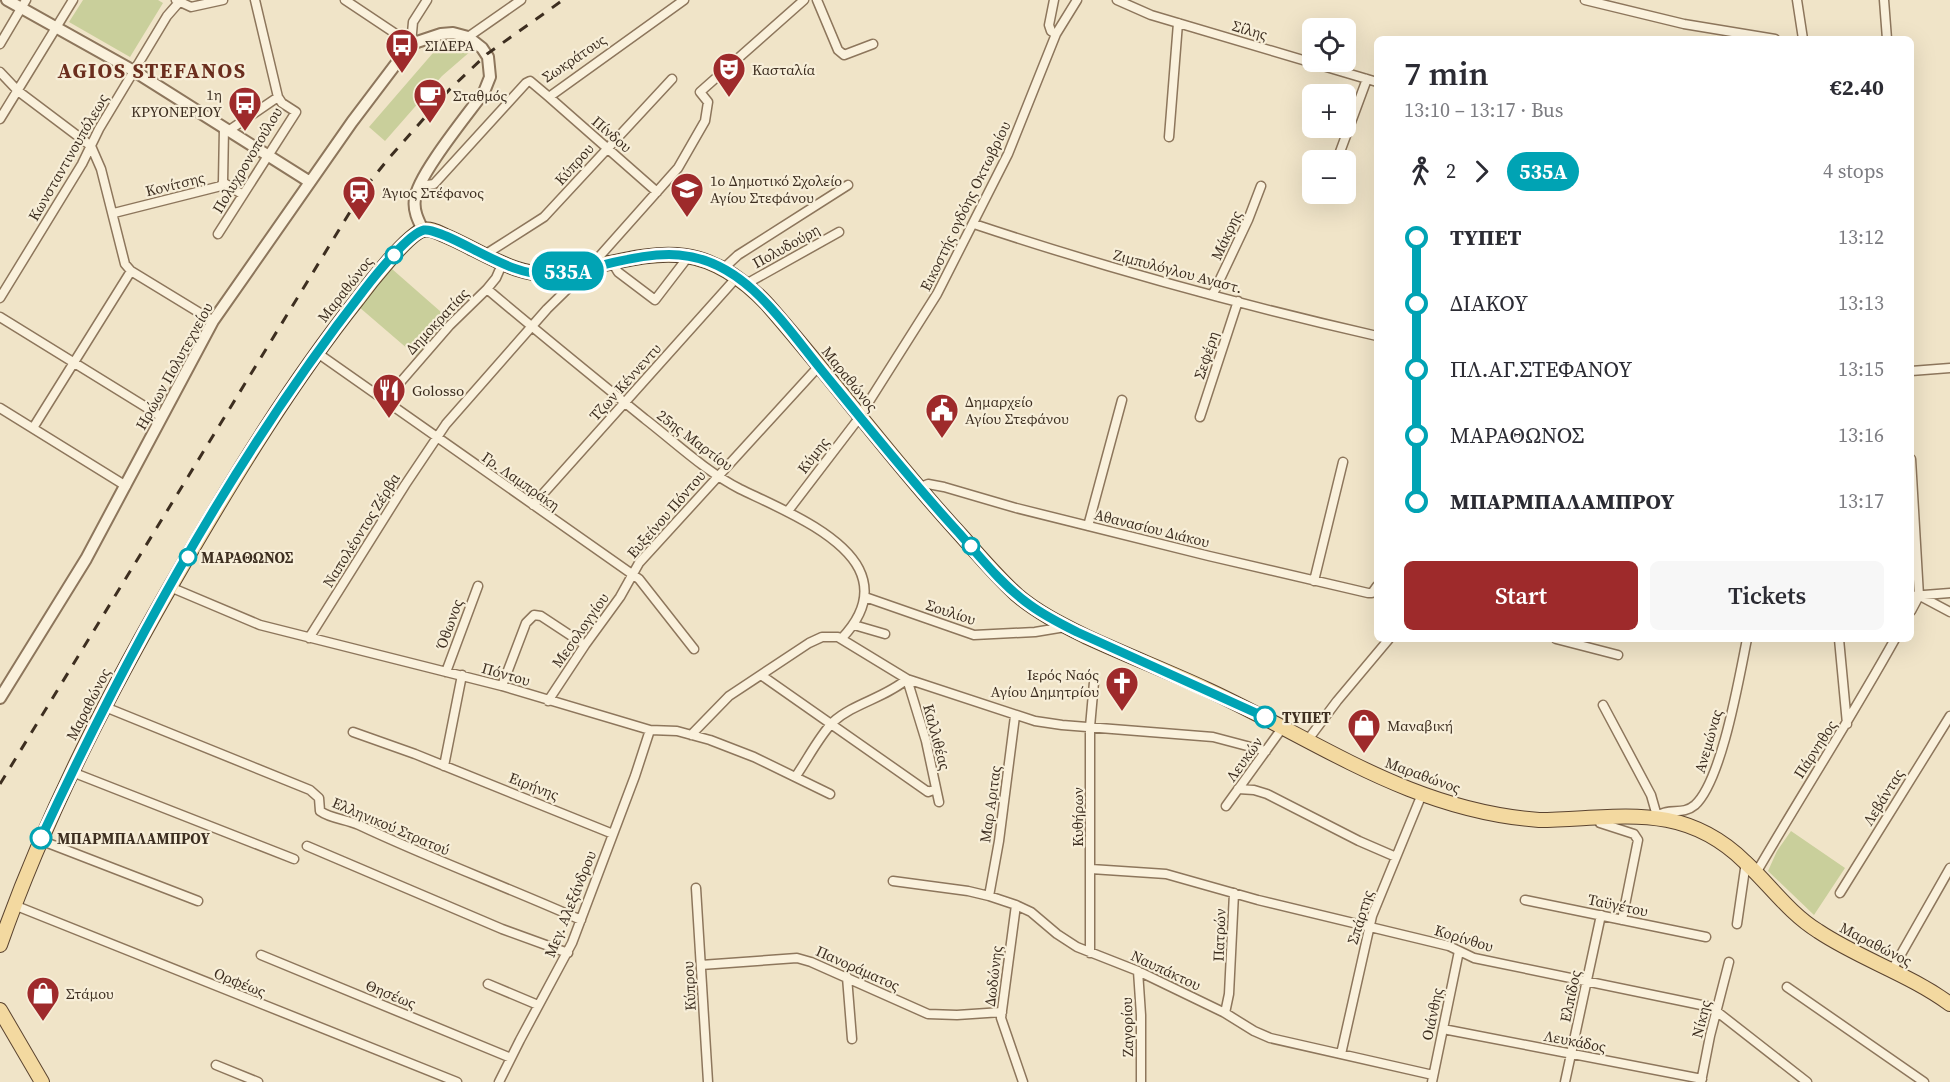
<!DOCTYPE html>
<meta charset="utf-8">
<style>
:root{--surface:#fff;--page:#f7f7f7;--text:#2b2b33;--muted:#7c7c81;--accent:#9e2a2b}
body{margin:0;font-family:"Source Serif 4",serif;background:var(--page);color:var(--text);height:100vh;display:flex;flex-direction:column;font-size:22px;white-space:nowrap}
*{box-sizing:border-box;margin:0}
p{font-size:20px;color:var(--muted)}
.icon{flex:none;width:33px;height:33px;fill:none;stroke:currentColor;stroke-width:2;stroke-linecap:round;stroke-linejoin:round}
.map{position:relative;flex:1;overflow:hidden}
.details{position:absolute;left:1374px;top:36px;width:540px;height:606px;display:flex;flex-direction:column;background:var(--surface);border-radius:9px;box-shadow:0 6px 24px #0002}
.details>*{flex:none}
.badge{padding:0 12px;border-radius:20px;font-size:21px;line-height:39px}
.fabs{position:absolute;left:1302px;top:18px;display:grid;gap:12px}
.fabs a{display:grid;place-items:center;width:54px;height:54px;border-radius:9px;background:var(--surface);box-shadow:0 6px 24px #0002;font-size:30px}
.map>.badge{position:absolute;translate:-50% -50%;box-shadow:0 0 0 3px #fff}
.legs{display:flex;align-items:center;gap:9px;height:66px;padding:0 30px;font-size:20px}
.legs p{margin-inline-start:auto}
.head{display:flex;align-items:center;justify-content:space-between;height:102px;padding:0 30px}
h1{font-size:33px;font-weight:600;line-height:45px}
.action{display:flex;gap:12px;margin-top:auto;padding:12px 30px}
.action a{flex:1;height:69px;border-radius:9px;background:var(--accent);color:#fff;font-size:24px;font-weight:600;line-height:69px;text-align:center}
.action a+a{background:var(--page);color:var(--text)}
ul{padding:0 30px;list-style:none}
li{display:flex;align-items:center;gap:21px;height:66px;font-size:22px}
li i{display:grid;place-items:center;width:9px;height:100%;margin:0 8px;background:currentColor}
li i::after{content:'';width:15px;height:15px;margin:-8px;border:4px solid;border-radius:50%;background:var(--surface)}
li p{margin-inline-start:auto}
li:first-child i{background:linear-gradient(#0000 50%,currentColor 0)}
li:last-child i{background:linear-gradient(currentColor 50%,#0000 0)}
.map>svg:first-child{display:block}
.green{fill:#c9cf9b}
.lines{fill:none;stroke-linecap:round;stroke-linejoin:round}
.minor-casing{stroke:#8d765c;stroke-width:11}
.tertiary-casing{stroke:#8d765c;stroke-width:14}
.primary-casing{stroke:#5b4430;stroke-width:16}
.minor{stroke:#faf1dc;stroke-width:8}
.tertiary{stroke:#faf1dc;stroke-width:10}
.primary{stroke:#f3d9a0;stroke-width:14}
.rail{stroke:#3d2e20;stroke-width:3;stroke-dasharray:10 10;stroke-linecap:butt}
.line-1-casing{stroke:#fff;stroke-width:14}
.line-1{stroke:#00a3b4;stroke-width:9}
.stop-1-dot{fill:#fff;stroke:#00a3b4;stroke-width:3}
.labels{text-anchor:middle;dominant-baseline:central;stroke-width:4.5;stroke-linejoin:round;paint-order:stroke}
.street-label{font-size:15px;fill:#3d2e20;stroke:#f7eed8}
.poi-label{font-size:15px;fill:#3d2e20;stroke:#f7eed8;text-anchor:start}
.stop-label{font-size:15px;font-weight:bold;fill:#3d2e20;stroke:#f7eed8;text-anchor:start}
.district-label{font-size:21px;font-weight:bold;letter-spacing:1.5px;fill:#6b2e1e;stroke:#f7eed8}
</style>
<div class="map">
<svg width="1950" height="1082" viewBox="0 0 1950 1082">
<rect width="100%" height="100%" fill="#f0e4c8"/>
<path class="green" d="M83 0H158L163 3 130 57 69 22Z
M462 42 472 50 442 76 385 141 369 127 439 46 453 48Z
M392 269 449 319 416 356 359 307Z
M1791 831 1845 868 1814 915 1768 871 1777 851Z"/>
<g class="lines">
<defs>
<path id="minor" d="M176 0 191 7 223 0
M345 0 411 44
M817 0 838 50 844 55 873 44
M1054 0 1049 25 1051 31 1056 34
M1117 0 1151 15 1377 82
M1585 0 1684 24 1775 39
M1797 0 1803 39
M1884 0 1887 39
M468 37 521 0
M0 44 26 0
M411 44 413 22 427 0
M0 72 18 91 91 146 101 169 125 264 131 271 213 321
M549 97 657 192
M0 119 73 0
M228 131 278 97
M1169 137 1178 23
M1337 160 1367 79
M223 182 243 195
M420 186 434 184 526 83 530 81 549 97 684 0
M114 213 221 186 223 182 224 128
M974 224C1106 268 1241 305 1377 336
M218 234 296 112 282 103 278 97 255 0
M486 254 544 217 672 79
M503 262 496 278 487 289C539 333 592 376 645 419 676 443 705 471 740 489 775 506 840 532 859 569 872 595 860 619 842 638
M612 262 618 272 655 300 688 257
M724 268 738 255 848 185
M746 284 839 232
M1213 294 1248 220 1261 186
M0 298 82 164 99 129 167 16 181 0
M0 317 162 417
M316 352 639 579 694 649
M1911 371 1950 368
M385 400 450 325 487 289
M0 408 126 486
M1200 417 1238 301
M33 428 131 271
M1911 459 1919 596 1911 611
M918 488 928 484 944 487 1016 508 1209 556 1368 593H1372L1377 586
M533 505 737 277
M788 511 856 422 937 294 1008 154 1056 34 1077 0
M1088 526 1122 400
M1314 581 1343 462
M170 587 260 625 502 686 650 730 677 731 710 740 754 757 830 794
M1911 596 1950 593
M1920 596 1950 612
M865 597 974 635 1035 632 1065 627
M854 625 885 634
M309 638 405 485 446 424 547 309 590 267 678 168 705 121 708 102 700 92 804 0
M1556 639 1618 655
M1839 639 1847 724
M446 672 478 586
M761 675 928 792 936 789
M502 686 526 623 534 615 541 616 585 645
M548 701 585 645 620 597 639 563 819 366
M1603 705 1651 795 1657 816C1670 807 1682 816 1695 805 1722 780 1739 678 1747 639
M105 707 310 790 319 798 320 811C331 819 346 819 359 825 431 859 507 887 581 920
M353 732 415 754 613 834
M691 735 729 696 809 643 822 637H838L907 679 1035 721 1062 725 1213 737 1266 751
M1307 741 1337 701 1389 639
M444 766 462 675
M72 772 294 859
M796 776C807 760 820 735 833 722 854 703 885 698 907 679L926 741 939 802
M1238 789 1254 790 1267 794 1359 841 1396 857
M1226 806 1283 727
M1599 817 1600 823 1634 834 1638 840 1622 920
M40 840 198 901
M307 846 502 929 568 953
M1091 869 1166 874 1258 900 1449 946 1474 958 1711 1007 1807 1082
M1756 873C1802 794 1851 718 1895 639
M893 881 968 891 989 896 1016 905 1031 912 1057 934 1077 947 1138 971 1225 1013 1254 1031 1270 1038 1433 1075
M696 888 708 1082
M1840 893 1950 716
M989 896 999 841 1015 716
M1525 900 1706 937
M14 905 457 1082
M1016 905 1001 1018 1023 1082
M1737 924 1746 862
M1090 953V727L1094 682
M261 955 511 1058
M701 965 797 958 811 962 928 1014 957 1015 1002 1012
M1892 970 1950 868
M1138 971 1141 1015V1082
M847 977 852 1039
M488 984 538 1005
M1787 987 1924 1082
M1225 1013 1229 994 1234 893
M1443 1029 1702 1079
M1341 1054 1372 916 1422 794
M216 1065 258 1082
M499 1082 520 1040 572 943 635 776 650 730
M1432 1082 1459 951
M1565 1082 1601 915
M1701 1082 1710 1036 1729 962"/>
<path id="tertiary" d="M7 0 134 71 310 182
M0 698 86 559 213 321 352 122 411 44 441 34 453 33 468 37 482 48 488 57 490 77 484 92C468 114 417 176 415 199 413 210 418 220 423 230"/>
<path id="primary" d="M0 945C47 811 113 685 184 563 237 472 292 382 357 300 368 285 408 234 423 230 431 228 439 233 446 236 482 251 519 280 560 273 647 258 695 229 767 304 832 378 891 459 958 532 977 553 996 576 1017 595 1038 613 1063 625 1087 637 1126 655 1167 671 1206 689 1319 741 1409 810 1539 820 1618 819 1682 800 1745 862 1770 885 1789 913 1818 931 1860 959 1909 974 1950 1004
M0 1010 42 1082"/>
</defs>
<use href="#minor" class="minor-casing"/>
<use href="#tertiary" class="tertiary-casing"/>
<use href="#primary" class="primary-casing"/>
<use href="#minor" class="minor"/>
<use href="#tertiary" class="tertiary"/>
<use href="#primary" class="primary"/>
<path class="rail" d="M0 784 364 189 389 158 450 89 487 54 563 0"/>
</g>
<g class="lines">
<defs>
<path id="line-1" d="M41 838C129 649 236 454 364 290 374 277 409 233 424 230 431 229 440 234 446 236 479 250 519 279 555 274 631 264 685 228 753 290 780 315 801 345 824 373 868 427 912 482 959 533 981 558 1003 586 1030 605 1045 616 1061 624 1077 632L1265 717"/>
</defs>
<use href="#line-1" class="line-1-casing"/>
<use href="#line-1" class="line-1"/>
</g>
<defs>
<symbol id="bus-pin" viewBox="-11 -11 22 30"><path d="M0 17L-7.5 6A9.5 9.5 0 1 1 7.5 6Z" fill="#9e2a2b" stroke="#f7eed8"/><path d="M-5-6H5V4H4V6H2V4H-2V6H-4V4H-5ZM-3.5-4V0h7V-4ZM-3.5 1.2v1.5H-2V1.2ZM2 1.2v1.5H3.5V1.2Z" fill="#fff"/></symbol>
<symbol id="theatre-pin" viewBox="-11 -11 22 30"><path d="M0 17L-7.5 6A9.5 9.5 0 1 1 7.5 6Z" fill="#9e2a2b" stroke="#f7eed8"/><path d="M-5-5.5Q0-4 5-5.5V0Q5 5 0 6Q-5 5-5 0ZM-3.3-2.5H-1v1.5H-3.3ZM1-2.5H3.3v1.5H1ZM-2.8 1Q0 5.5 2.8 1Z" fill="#fff"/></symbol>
<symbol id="cafe-pin" viewBox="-11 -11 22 30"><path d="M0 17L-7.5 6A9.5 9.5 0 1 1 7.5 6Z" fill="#9e2a2b" stroke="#f7eed8"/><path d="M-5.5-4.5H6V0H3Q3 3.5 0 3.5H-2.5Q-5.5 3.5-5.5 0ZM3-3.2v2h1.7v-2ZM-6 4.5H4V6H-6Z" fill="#fff"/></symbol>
<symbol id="school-pin" viewBox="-11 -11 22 30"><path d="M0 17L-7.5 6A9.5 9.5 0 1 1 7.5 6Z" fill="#9e2a2b" stroke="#f7eed8"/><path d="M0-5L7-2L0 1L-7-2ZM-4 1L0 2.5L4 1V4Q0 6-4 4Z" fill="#fff"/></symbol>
<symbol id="station-pin" viewBox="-11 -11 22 30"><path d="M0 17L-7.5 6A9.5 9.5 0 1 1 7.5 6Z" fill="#9e2a2b" stroke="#f7eed8"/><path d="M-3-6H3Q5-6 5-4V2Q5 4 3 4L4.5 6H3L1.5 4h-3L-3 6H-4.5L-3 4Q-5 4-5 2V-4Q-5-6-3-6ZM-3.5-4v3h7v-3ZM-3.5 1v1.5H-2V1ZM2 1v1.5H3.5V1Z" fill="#fff"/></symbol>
<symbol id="restaurant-pin" viewBox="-11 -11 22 30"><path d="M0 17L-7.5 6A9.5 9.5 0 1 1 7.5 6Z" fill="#9e2a2b" stroke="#f7eed8"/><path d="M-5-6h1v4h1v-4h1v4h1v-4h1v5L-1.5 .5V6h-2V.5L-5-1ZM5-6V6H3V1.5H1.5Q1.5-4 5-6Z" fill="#fff"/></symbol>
<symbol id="civic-pin" viewBox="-11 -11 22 30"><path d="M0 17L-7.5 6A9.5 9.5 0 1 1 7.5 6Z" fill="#9e2a2b" stroke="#f7eed8"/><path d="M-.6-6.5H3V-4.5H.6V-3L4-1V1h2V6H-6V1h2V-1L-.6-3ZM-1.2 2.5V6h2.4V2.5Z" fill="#fff"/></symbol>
<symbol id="church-pin" viewBox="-11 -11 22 30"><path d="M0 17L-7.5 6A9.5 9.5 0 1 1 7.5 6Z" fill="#9e2a2b" stroke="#f7eed8"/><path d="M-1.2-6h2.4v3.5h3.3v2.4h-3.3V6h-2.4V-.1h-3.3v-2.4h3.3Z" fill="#fff"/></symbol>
<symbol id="shop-pin" viewBox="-11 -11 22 30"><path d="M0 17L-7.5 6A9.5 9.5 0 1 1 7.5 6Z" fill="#9e2a2b" stroke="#f7eed8"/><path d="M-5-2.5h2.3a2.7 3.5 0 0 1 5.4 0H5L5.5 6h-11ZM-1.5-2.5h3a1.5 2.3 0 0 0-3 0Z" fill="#fff"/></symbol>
</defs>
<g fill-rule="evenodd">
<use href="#bus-pin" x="383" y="26" width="38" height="52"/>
<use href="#theatre-pin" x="710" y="50" width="38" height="52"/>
<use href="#cafe-pin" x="411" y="76" width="38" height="52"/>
<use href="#bus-pin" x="226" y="84" width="38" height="52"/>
<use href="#school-pin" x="668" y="170" width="38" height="52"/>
<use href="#station-pin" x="340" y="173" width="38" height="52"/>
<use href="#restaurant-pin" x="370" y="371" width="38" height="52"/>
<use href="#civic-pin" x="923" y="391" width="38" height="52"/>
<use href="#church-pin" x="1103" y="664" width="38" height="52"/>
<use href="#shop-pin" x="1345" y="706" width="38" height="52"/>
<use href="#shop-pin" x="24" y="974" width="38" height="52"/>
</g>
<g class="stop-1-dot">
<circle cx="394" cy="255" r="8"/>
<circle cx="971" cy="546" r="8"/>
<circle cx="188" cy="557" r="8"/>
<circle cx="1265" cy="717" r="10"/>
<circle cx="41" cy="838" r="10"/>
</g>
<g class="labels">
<g class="street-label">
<text transform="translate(1250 30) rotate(16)">Σίλης</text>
<text transform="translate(574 58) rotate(-34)">Σωκράτους</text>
<text transform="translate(612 134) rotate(41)">Πίνδου</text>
<text transform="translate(68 157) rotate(-60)">Κωνσταντινουπόλεως</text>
<text transform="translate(247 160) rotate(-59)">Πολυχρονοπούλου</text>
<text transform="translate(574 164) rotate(-48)">Κύπρου</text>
<text transform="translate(175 184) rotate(-14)">Κονίτσης</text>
<text transform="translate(965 206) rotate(-64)">Εικοστής ογδόης Οκτωβρίου</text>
<text transform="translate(1226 235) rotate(-65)">Μάκρης</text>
<text transform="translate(786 246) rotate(-29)">Πολυδούρη</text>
<text transform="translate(1178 271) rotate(15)">Ζιμπυλόγλου Αναστ.</text>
<text transform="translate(345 289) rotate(-52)">Μαραθώνος</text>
<text transform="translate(437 321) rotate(-47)">Δημοκρατίας</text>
<text transform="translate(1206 355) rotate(-72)">Σεφέρη</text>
<text transform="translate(174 366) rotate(-61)">Ηρώων Πολυτεχνείου</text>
<text transform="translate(850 379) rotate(51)">Μαραθώνος</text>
<text transform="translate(625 382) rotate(-48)">Τζων Κέννεντυ</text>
<text transform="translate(695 440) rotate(37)">25ης Μαρτίου</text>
<text transform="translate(813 455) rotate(-53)">Κύμης</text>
<text transform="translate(521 481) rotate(35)">Γρ. Λαμπράκη</text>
<text transform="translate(666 514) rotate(-49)">Ευξείνου Πόντου</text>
<text transform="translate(1152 528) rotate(14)">Αθανασίου Διάκου</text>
<text transform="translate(361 530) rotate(-58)">Ναπολέοντος Ζέρβα</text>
<text transform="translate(951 612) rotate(18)">Σουλίου</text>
<text transform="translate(449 624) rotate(-70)">Όθωνος</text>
<text transform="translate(580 630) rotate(-55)">Μεσολογγίου</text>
<text transform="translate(506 674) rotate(16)">Πόντου</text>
<text transform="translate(88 704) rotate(-63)">Μαραθώνος</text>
<text transform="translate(937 737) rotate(75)">Καλλιθέας</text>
<text transform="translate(1708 741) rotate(-74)">Ανεμώνας</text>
<text transform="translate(1815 749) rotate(-57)">Πάρνηθος</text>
<text transform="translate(1244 759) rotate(-54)">Λευκών</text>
<text transform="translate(1423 775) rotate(20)">Μαραθώνος</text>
<text transform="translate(534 786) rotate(21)">Ειρήνης</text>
<text transform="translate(1883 797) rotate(-58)">Λεβάντας</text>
<text transform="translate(990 804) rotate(-82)">Μαρ Αριτας</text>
<text transform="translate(1077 817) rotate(-90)">Κυθήρων</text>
<text transform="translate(391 826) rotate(23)">Ελληνικού Στρατού</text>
<text transform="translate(570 904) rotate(-68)">Μεγ. Αλεξάνδρου</text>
<text transform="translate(1618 905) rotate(12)">Ταϋγέτου</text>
<text transform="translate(1360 917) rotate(-73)">Σπάρτης</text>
<text transform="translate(1219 935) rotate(-88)">Πατρών</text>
<text transform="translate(1464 938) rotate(17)">Κορίνθου</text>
<text transform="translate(1876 944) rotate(27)">Μαραθώνος</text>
<text transform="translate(858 968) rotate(24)">Πανοράματος</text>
<text transform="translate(1166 970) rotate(25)">Ναυπάκτου</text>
<text transform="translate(993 976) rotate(-83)">Δωδώνης</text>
<text transform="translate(240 982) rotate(22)">Ορφέως</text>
<text transform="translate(689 986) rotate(-93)">Κύπρου</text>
<text transform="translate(391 994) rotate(22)">Θησέως</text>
<text transform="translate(1570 996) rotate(-78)">Ελπίδος</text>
<text transform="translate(1432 1014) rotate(-78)">Οιάνθης</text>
<text transform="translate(1701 1019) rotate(-76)">Νίκης</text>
<text transform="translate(1127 1027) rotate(-91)">Ζαγορίου</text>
<text transform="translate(1575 1041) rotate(11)">Λευκάδος</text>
</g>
<g class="poi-label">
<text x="425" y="45">ΣΙΔΕΡΑ</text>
<text x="752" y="69">Κασταλία</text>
<text x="222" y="94" text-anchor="end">1η<tspan x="222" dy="17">ΚΡΥΟΝΕΡΙΟΥ</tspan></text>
<text x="453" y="95">Σταθμός</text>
<text x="710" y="180">1ο Δημοτικό Σχολείο<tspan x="710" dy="17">Αγίου Στεφάνου</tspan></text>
<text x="382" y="192">Άγιος Στέφανος</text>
<text x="412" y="390">Golosso</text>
<text x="965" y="401">Δημαρχείο<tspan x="965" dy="17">Αγίου Στεφάνου</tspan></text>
<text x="1099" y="674" text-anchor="end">Ιερός Ναός<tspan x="1099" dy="17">Αγίου Δημητρίου</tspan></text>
<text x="1387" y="725">Μαναβική</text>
<text x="66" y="993">Στάμου</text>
</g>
<g class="stop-label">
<text x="201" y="557">ΜΑΡΑΘΩΝΟΣ</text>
<text x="1282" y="717">ΤΥΠΕΤ</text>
<text x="57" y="838">ΜΠΑΡΜΠΑΛΑΜΠΡΟΥ</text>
</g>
<g class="district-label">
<text x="152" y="70">AGIOS STEFANOS</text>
</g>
</g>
</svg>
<div class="fabs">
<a><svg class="icon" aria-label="locate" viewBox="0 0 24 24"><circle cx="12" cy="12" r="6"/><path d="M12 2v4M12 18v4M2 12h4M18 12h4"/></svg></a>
<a>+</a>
<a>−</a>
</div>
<b class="badge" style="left:568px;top:271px;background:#00a3b4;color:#fff">535A</b>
<section class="details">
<div class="head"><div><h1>7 min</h1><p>13:10 – 13:17 · Bus</p></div><b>€2.40</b></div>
<div class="legs"><svg class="icon" aria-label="walk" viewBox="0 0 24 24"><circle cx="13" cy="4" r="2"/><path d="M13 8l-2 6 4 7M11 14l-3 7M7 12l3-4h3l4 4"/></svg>2<svg class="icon" aria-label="forward" viewBox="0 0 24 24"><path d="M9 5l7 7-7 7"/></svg><b class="badge" style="background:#00a3b4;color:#fff">535A</b><p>4 stops</p></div>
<ul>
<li><i style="color:#00a3b4"></i><b>ΤΥΠΕΤ</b><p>13:12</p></li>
<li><i style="color:#00a3b4"></i><span>ΔΙΑΚΟΥ</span><p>13:13</p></li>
<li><i style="color:#00a3b4"></i><span>ΠΛ.ΑΓ.ΣΤΕΦΑΝΟΥ</span><p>13:15</p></li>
<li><i style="color:#00a3b4"></i><span>ΜΑΡΑΘΩΝΟΣ</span><p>13:16</p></li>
<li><i style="color:#00a3b4"></i><b>ΜΠΑΡΜΠΑΛΑΜΠΡΟΥ</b><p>13:17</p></li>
</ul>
<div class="action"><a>Start</a><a>Tickets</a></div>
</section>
</div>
